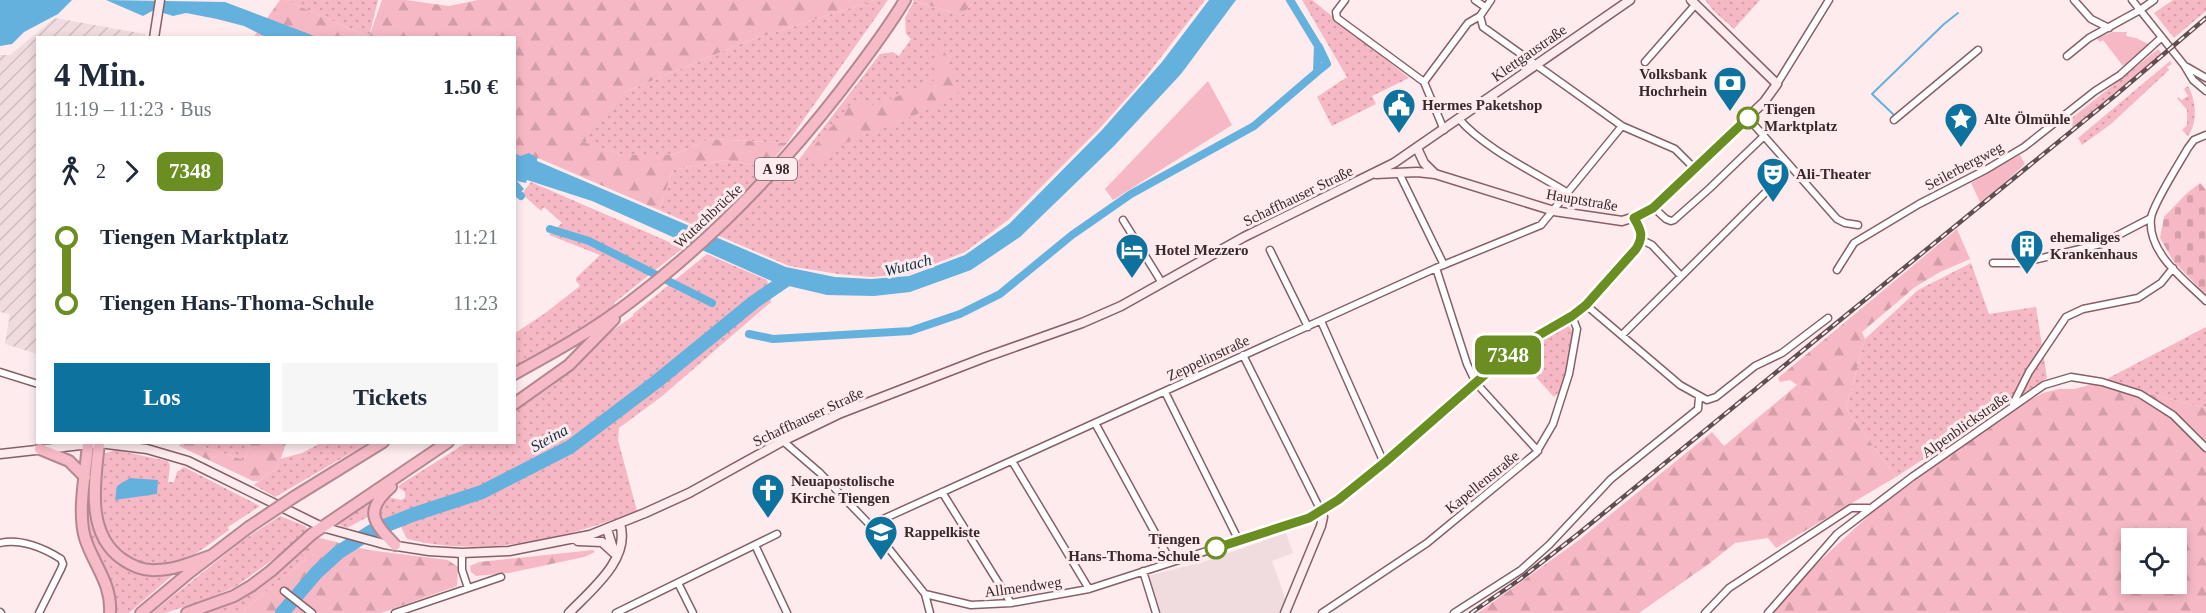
<!DOCTYPE html>
<html lang="de">
<meta charset="utf-8">
<style>
:root{--surface:#fff;--page:#f6f6f7;--text:#1f2937;--muted:#747a83;--accent:#0e729f}
body{margin:0;font-family:Georgia,serif;background:var(--page);color:var(--text);height:100vh;display:flex;flex-direction:column;font-size:22px;white-space:nowrap}
*{box-sizing:border-box;margin:0}
p{font-size:20px;color:var(--muted)}
.icon{flex:none;width:33px;height:33px;fill:none;stroke:currentColor;stroke-width:2;stroke-linecap:round;stroke-linejoin:round}
.map{position:relative;flex:1;overflow:hidden}
.panel{position:absolute;left:36px;top:36px;width:480px;height:408px;display:flex;flex-direction:column;background:var(--surface);border-radius:0px;box-shadow:0 3px 9px #0003}
.panel>*{flex:none}
.badge{padding:0 12px;border-radius:9px;font-size:21px;line-height:39px}
.tools{position:absolute;left:2121px;top:528px;display:grid;gap:12px}
.tools a{display:grid;place-items:center;width:66px;height:66px;border-radius:0px;background:var(--surface);box-shadow:0 3px 9px #0003;font-size:30px}
.map>.badge{position:absolute;translate:-50% -50%;box-shadow:0 0 0 3px #fff}
.legs{display:flex;align-items:center;gap:9px;height:66px;padding:0 18px;font-size:20px}
.legs p{margin-inline-start:auto}
.head{display:flex;align-items:center;justify-content:space-between;height:102px;padding:0 18px}
h1{font-size:33px;font-weight:700;line-height:45px}
.button{display:flex;gap:12px;margin-top:auto;padding:12px 18px}
.button a{flex:1;height:69px;border-radius:0px;background:var(--accent);color:#fff;font-size:24px;font-weight:700;line-height:69px;text-align:center}
.button a+a{background:var(--page);color:var(--text)}
ul{padding:0 18px;list-style:none}
li{display:flex;align-items:center;gap:21px;height:66px;font-size:22px}
li i{display:grid;place-items:center;width:9px;height:100%;margin:0 8px;background:currentColor}
li i::after{content:'';width:15px;height:15px;margin:-8px;border:4px solid;border-radius:50%;background:var(--surface)}
li p{margin-inline-start:auto}
li:first-child i{background:linear-gradient(#0000 50%,currentColor 0)}
li:last-child i{background:linear-gradient(currentColor 50%,#0000 0)}
.map>svg:first-child{display:block}
.built{fill:#f0dcdf}
.industrial{fill:url(#industrial-furrows)}
.grass{fill:url(#grass-dots)}
.forest{fill:url(#forest-firs);fill-rule:evenodd}
.cemetery{fill:url(#cemetery-stones)}
.garden{fill:#f6b8c4}
.water{fill:#65b1dd}
.lines{fill:none;stroke-linecap:round;stroke-linejoin:round}
.stream{stroke:#65b1dd;stroke-width:2}
.canal{stroke:#65b1dd;stroke-width:8}
.river{stroke:#65b1dd;stroke-width:14}
.street-casing{stroke:#856067;stroke-width:9}
.secondary-casing{stroke:#856067;stroke-width:11}
.highway-casing{stroke:#b48891;stroke-width:14}
.street{stroke:#fff;stroke-width:6}
.secondary{stroke:#fdebee;stroke-width:8}
.highway{stroke:#f7bbc7;stroke-width:10}
.rail-casing{stroke:#604f52;stroke-width:4.5}
.rail{stroke:#fdebee;stroke-width:2;stroke-dasharray:7;stroke-linecap:butt}
.highway-bridge-casing{stroke:#b48891;stroke-width:14;stroke-linecap:butt}
.highway-bridge{stroke:#f7bbc7;stroke-width:10}
.line-1-casing{stroke:#fff;stroke-width:14}
.line-1{stroke:#6b8e23;stroke-width:9}
.stop-1-dot{fill:#fff;stroke:#6b8e23;stroke-width:3}
.labels{text-anchor:middle;dominant-baseline:central;stroke-width:6;stroke-linejoin:round;paint-order:stroke}
.shield{fill:#fdebee;stroke:#746366;stroke-width:1.5}
.shield-label{font-size:14px;font-weight:bold;fill:#39292c}
.street-label{font-size:15px;fill:#39292c;stroke:#fdebee}
.poi-label{font-size:15px;font-weight:bold;fill:#39292c;stroke:#fdebee;text-anchor:start}
.stop-label{font-size:15px;font-weight:bold;fill:#39292c;stroke:#fdebee;text-anchor:start}
.water-label{font-size:16px;font-style:italic;fill:#0d3043;stroke:#fdebee}
</style>
<div class="map">
<svg width="2206" height="613" viewBox="0 0 2206 613">
<defs>
<pattern id="industrial-furrows" width="10" height="10" patternUnits="userSpaceOnUse" patternTransform="scale(1.5)"><rect width="10" height="10" fill="#f0dcdf"/><path d="M-1 1l2-2M0 10L10 0M9 11l2-2" fill="none" stroke="#cfbdc0"/></pattern>
<pattern id="grass-dots" width="8" height="8" patternUnits="userSpaceOnUse" patternTransform="scale(1.5)"><rect width="8" height="8" fill="#f6b8c4"/><path d="M2 2h.1M6 6h.1" fill="none" stroke="#d49ea9" stroke-width="1.8" stroke-linecap="round"/></pattern>
<pattern id="forest-firs" width="22" height="20" patternUnits="userSpaceOnUse" patternTransform="scale(1.5)"><rect width="22" height="20" fill="#f6b8c4"/><path d="M5 1l3.5 6h-7zM16 11l3.5 6h-7z" fill="#d49ea9"/></pattern>
<pattern id="cemetery-stones" width="16" height="16" patternUnits="userSpaceOnUse" patternTransform="scale(1.5)"><rect width="16" height="16" fill="#f6b8c4"/><path d="M2 7V4a2 2 0 0 1 4 0v3zM10 15v-3a2 2 0 0 1 4 0v3z" fill="#d49ea9"/></pattern>
</defs>
<rect width="100%" height="100%" fill="#fdebee"/>
<path class="built" d="M1286 533 1293 553 1272 561 1286 600 1279 613H1160L1148 576 1203 562Z"/>
<path class="industrial" d="M55 18 145 34 144 38H38L37 354 5 344 10 314 0 312V55H10Z"/>
<path class="grass" d="M285 0H378L369 37Z
M875 0H888L787 143 710 139 672 155H623L582 142 625 92 745 42Z
M975 0H1205L1144 79 1099 129 1008 220 965 252 909 274 872 277 838 274 789 266 659 210 673 170 725 160 790 171 880 54 893 52 899 56 911 39 906 34 905 18 914 1 962 15Z
M1302 0H1312L1409 78 1372 96 1376 104 1332 126 1317 97 1347 77Z
M1705 0H1760L1734 29 1715 12Z
M2173 0H2206V11L2174 38 2154 13Z
M2158 49 2163 55 2073 127 2067 122Z
M2170 61 2172 64 2167 67 2169 70 2111 124 2082 145 2078 138Z
M2188 86C2196 100 2198 122 2188 136L2182 130 2187 125V110L2177 98 2178 97 2182 100 2188 96 2184 89Z
M531 182 683 248 614 303 615 305 588 325 515 367V333L544 314 580 286 576 281V278L600 255 549 235 562 223 544 207 541 211 522 194Z
M707 254 767 280 771 302 661 397 619 428 618 440 637 511C566 539 483 558 407 539L400 525 388 530C379 518 378 509 388 497L401 500 405 498V492L398 487 401 484 466 443 514 442 515 410 553 385 613 330 633 316V314Z
M1971 263 1989 314 2036 307 2047 378 1896 477 1846 409 1865 339 1918 290Z
M1568 326 1575 333 1562 389 1554 397 1515 354Z
M2206 327V408L2101 382Z
M191 443H251L244 460Z
M321 443H368L275 497 254 485 278 467 280 459 302 453Z
M115 450 168 461 170 466 168 482H174L177 472 184 467 260 506 228 527 229 530C209 544 189 562 165 565 104 573 89 499 104 454Z
M93 454 91 503 111 554 174 574 129 613H114C119 581 93 560 88 530 83 507 89 480 91 456Z
M375 498 371 515 347 528 337 524Z
M280 516 305 526 307 529 290 547 235 587 205 600 165 613H152L242 541Z
M301 548 305 560 245 609 243 613H202Z"/>
<path class="forest" d="M280 0H285L369 37 382 0H406L449 6 478 0H875L745 42 625 92 583 142 623 155H672L710 139 787 143 767 167 725 160 673 170 659 210 538 158 515 177 514 38H253Z
M911 0H975L962 15Z
M939 42 942 43 958 94 939 105 903 120 856 136 821 160 812 162 807 157 815 145 852 103 871 105 882 103 935 80Z
M1957 229 1970 259 1940 272 1915 287 1862 332 1865 339 1846 409 1896 477 1776 548 1768 538 1735 543 1710 563 1639 613H1478L1579 540 1712 432 1724 446 1797 385 1790 380 1780 382 1778 378Z
M2101 382 2206 408V613H1772L1809 571 1878 507 2022 404 2043 393 2059 389H2074ZM2132 538H2176V584H2132Z
M181 443H191L244 460 251 443H286L278 467 259 481H253L179 446Z
M316 537 368 550 448 560 458 567 457 586 381 613H243L245 609 305 560 301 548Z
M593 550 595 552 584 557 509 573 476 576 471 572 470 566 479 562Z"/>
<path class="cemetery" d="M2200 183 2206 190V295L2174 262 2160 238 2164 217 2186 194Z"/>
<path class="garden" d="M2113 32H2127L2126 36 2136 38 2150 45 2123 66 2103 40 2100 42 2096 38Z
M1208 81 1232 125 1113 200 1105 189Z
M2020 155 2025 164 1981 204 1971 183Z"/>
<path class="water" d="M0 0H72L58 14 24 32 12 44 0 46Z
M106 0 225 2 317 37H266L244 26 217 19 186 13 173 16 154 10 143 16Z
M1209 0H1236L1181 74 1114 146 1020 237 971 270 910 292 874 296 827 295 776 283 592 201 527 180 526 183 517 181 524 189 515 197V153L520 156 529 153 537 158V161L786 267 835 277 871 279 909 276 965 255 1009 224 1102 130 1162 62Z
M130 478 158 480 157 494 115 500 117 486Z"/>
<g class="lines">
<path class="stream" d="M1894 115 1872 94 1944 24 1958 13"/>
<path class="canal" d="M1317 72 1327 64 1319 47
M514 190 521 196
M550 229 589 241 712 303
M749 334 773 339 910 331 960 314 1000 294 1072 235 1131 194 1254 126 1317 72 1318 46 1290 0"/>
<path class="river" d="M282 613 317 572 339 552 372 531 412 515 482 492 570 447 656 382 754 302 786 280"/>
<defs>
<path id="street" d="M1345 0 1336 12 1337 18 1424 82 1444 130
M1475 0 1485 7
M2074 0 2091 19 2109 28
M2132 0 2184 65 2193 80 2206 91
M1480 16 1483 27 1622 126 1675 149 1694 168
M2067 56 2089 38 2140 10 2154 0
M1645 62 1695 5
M2187 67 2206 78
M1424 82 1468 23 1480 16 1491 0
M1777 84 1829 0
M1748 118 1837 219 1845 223 1858 225
M1459 119C1484 148 1534 172 1568 193
M1894 120 1978 50
M2206 135 2194 140 2188 148C2180 162 2153 204 2151 218 2147 253 2185 280 2206 301
M1399 173 1444 265
M1654 208 1666 219 1671 221 1674 220 1710 188 1763 137
M1123 220 1162 283
M1642 240 1652 245 1681 276
M1270 250 1308 327
M1993 263H2021L2101 244 2151 218
M1436 268 1467 364 1476 383 1538 451
M1837 270 1854 243 1919 204 1987 169 2024 147 2095 91 2120 75 2161 38
M1586 305 1680 385 1707 400 1716 397 1755 366 1782 353 1828 318
M1321 321 1384 463
M1622 335 1770 188 1788 165
M0 372 38 384
M1165 392 1239 541
M2013 404 2029 372 2066 317 2083 309 2138 298 2161 283 2173 268
M1095 423 1171 562
M783 441 820 473 870 525 925 594 971 605 1011 603 1089 589 1309 518 1321 511 1243 355
M1012 461 1089 589
M942 492 1011 603
M870 525 1436 268 1541 225 1622 126
M0 543C20 538 44 548 61 559L63 564 61 569 39 613
M755 545 787 613
M462 553V570L468 588
M1143 571 1156 613
M678 583 693 613
M284 591 312 613
M925 594 930 613
M0 612 1 613
M395 613 501 577
M616 613 777 534
M1322 613 1427 543 1536 453 1553 424 1569 374 1577 329 1572 316
M1454 613 1521 570 1549 545 1611 479 1698 409 1699 397
M1705 613 1729 588 1851 508H1868
M1768 613 1837 534 1912 477 2044 385 2071 377 2102 382 2140 394 2173 415 2206 448"/>
<path id="secondary" d="M154 38 160 0
M1417 148 1424 163 1435 174 1554 211 1622 221 1647 213 1764 102 1777 84 1691 0
M1376 174 1417 172 1435 174
M0 454 99 443 147 449 188 461 322 527 384 544 429 551 462 553 509 551 590 535 645 513 689 493 783 441 841 413 986 357 1082 323 1121 306 1244 237 1394 163 1630 0
M607 529 614 552
M578 541 602 542 614 553
M569 613C591 590 631 559 620 524
M1285 613 1321 526 1323 517 1321 511 1384 463 1513 350 1572 316 1586 305 1636 249C1644 236 1641 230 1634 218"/>
<path id="highway" d="M514 374C554 352 594 330 630 302 711 241 780 169 842 89 864 60 886 32 905 0
M514 404 569 365 614 319
M99 443C95 481 85 533 122 559 132 566 144 571 156 570 175 570 193 562 210 556
M88 444C86 472 77 511 85 538 93 564 112 583 110 613
M40 449 69 461 85 477
M391 487C363 511 374 523 395 545
M294 497 383 442
M141 613 190 572 249 527
M187 613 234 596 251 586 271 571 312 534 448 442"/>
</defs>
<use href="#street" class="street-casing"/>
<use href="#secondary" class="secondary-casing"/>
<use href="#highway" class="highway-casing"/>
<use href="#street" class="street"/>
<use href="#secondary" class="secondary"/>
<use href="#highway" class="highway"/>
<defs>
<path id="rail" d="M1471 613 1519 580 1578 534 2117 94 2206 18"/>
</defs>
<use href="#rail" class="rail-casing"/>
<use href="#rail" class="rail"/>
<defs>
<path id="highway-bridge" d="M249 527 294 497"/>
</defs>
<use href="#highway-bridge" class="highway-bridge-casing"/>
<use href="#highway-bridge" class="highway-bridge"/>
</g>
<g class="lines">
<defs>
<path id="line-1" d="M1216 548 1309 518 1338 500 1384 463 1513 350 1572 316 1586 305 1636 249C1644 236 1641 230 1634 218L1653 208 1748 118"/>
</defs>
<use href="#line-1" class="line-1-casing"/>
<use href="#line-1" class="line-1"/>
</g>
<defs>
<symbol id="bank-pin" viewBox="-11 -11 22 30"><path d="M0 17L-7.5 6A9.5 9.5 0 1 1 7.5 6Z" fill="#0e729f" stroke="#fdebee"/><path d="M-6-4H6V4H-6ZM0-2.3a2.3 2.3 0 1 0 0 4.6a2.3 2.3 0 1 0 0-4.6Z" fill="#fff"/></symbol>
<symbol id="civic-pin" viewBox="-11 -11 22 30"><path d="M0 17L-7.5 6A9.5 9.5 0 1 1 7.5 6Z" fill="#0e729f" stroke="#fdebee"/><path d="M-.6-6.5H3V-4.5H.6V-3L4-1V1h2V6H-6V1h2V-1L-.6-3ZM-1.2 2.5V6h2.4V2.5Z" fill="#fff"/></symbol>
<symbol id="sight-pin" viewBox="-11 -11 22 30"><path d="M0 17L-7.5 6A9.5 9.5 0 1 1 7.5 6Z" fill="#0e729f" stroke="#fdebee"/><path d="M0-6L1.8-2.2L6-1.7L2.9 1.2L3.7 5.4L0 3.3L-3.7 5.4L-2.9 1.2L-6-1.7L-1.8-2.2Z" fill="#fff"/></symbol>
<symbol id="theatre-pin" viewBox="-11 -11 22 30"><path d="M0 17L-7.5 6A9.5 9.5 0 1 1 7.5 6Z" fill="#0e729f" stroke="#fdebee"/><path d="M-5-5.5Q0-4 5-5.5V0Q5 5 0 6Q-5 5-5 0ZM-3.3-2.5H-1v1.5H-3.3ZM1-2.5H3.3v1.5H1ZM-2.8 1Q0 5.5 2.8 1Z" fill="#fff"/></symbol>
<symbol id="building-pin" viewBox="-11 -11 22 30"><path d="M0 17L-7.5 6A9.5 9.5 0 1 1 7.5 6Z" fill="#0e729f" stroke="#fdebee"/><path d="M-4-6H4V6H1V3H-1V6H-4ZM-2.5-4.3h1.7v1.8h-1.7ZM.8-4.3h1.7v1.8H.8ZM-2.5-1h1.7V.8h-1.7ZM.8-1h1.7V.8H.8Z" fill="#fff"/></symbol>
<symbol id="hotel-pin" viewBox="-11 -11 22 30"><path d="M0 17L-7.5 6A9.5 9.5 0 1 1 7.5 6Z" fill="#0e729f" stroke="#fdebee"/><path d="M-6-4.5h1.5V1H6V5H4.5V3h-9V5H-6ZM-4 0a1.8 1.8 0 1 1 3.6 0ZM.5 0V-2.5h3Q6-2.5 6 0Z" fill="#fff"/></symbol>
<symbol id="church-pin" viewBox="-11 -11 22 30"><path d="M0 17L-7.5 6A9.5 9.5 0 1 1 7.5 6Z" fill="#0e729f" stroke="#fdebee"/><path d="M-1.2-6h2.4v3.5h3.3v2.4h-3.3V6h-2.4V-.1h-3.3v-2.4h3.3Z" fill="#fff"/></symbol>
<symbol id="school-pin" viewBox="-11 -11 22 30"><path d="M0 17L-7.5 6A9.5 9.5 0 1 1 7.5 6Z" fill="#0e729f" stroke="#fdebee"/><path d="M0-5L7-2L0 1L-7-2ZM-4 1L0 2.5L4 1V4Q0 6-4 4Z" fill="#fff"/></symbol>
</defs>
<g fill-rule="evenodd">
<use href="#bank-pin" x="1711" y="64" width="38" height="52"/>
<use href="#civic-pin" x="1380" y="86" width="38" height="52"/>
<use href="#sight-pin" x="1942" y="100" width="38" height="52"/>
<use href="#theatre-pin" x="1754" y="155" width="38" height="52"/>
<use href="#building-pin" x="2008" y="227" width="38" height="52"/>
<use href="#hotel-pin" x="1113" y="231" width="38" height="52"/>
<use href="#church-pin" x="749" y="471" width="38" height="52"/>
<use href="#school-pin" x="862" y="513" width="38" height="52"/>
</g>
<g class="stop-1-dot">
<circle cx="1748" cy="118" r="10"/>
<circle cx="1216" cy="548" r="10"/>
</g>
<g class="labels">
<rect class="shield" x="755" y="158" width="42" height="22" rx="4.5"/>
<g class="shield-label">
<text x="776" y="169">A 98</text>
</g>
<g class="street-label">
<text transform="translate(1529 53) rotate(-35)">Klettgaustraße</text>
<text transform="translate(1964 166) rotate(-28)">Seilerbergweg</text>
<text transform="translate(1298 196) rotate(-26)">Schaffhauser Straße</text>
<text transform="translate(1582 200) rotate(10)">Hauptstraße</text>
<text transform="translate(708 216) rotate(-43)">Wutachbrücke</text>
<text transform="translate(1208 358) rotate(-25)">Zeppelinstraße</text>
<text transform="translate(808 417) rotate(-25)">Schaffhauser Straße</text>
<text transform="translate(1965 425) rotate(-35)">Alpenblickstraße</text>
<text transform="translate(1482 482) rotate(-39)">Kapellenstraße</text>
<text transform="translate(1023 587) rotate(-8)">Allmendweg</text>
</g>
<g class="poi-label">
<text x="1707" y="74" text-anchor="end">Volksbank<tspan x="1707" dy="17">Hochrhein</tspan></text>
<text x="1422" y="105">Hermes Paketshop</text>
<text x="1984" y="119">Alte Ölmühle</text>
<text x="1796" y="174">Ali-Theater</text>
<text x="2050" y="237">ehemaliges<tspan x="2050" dy="17">Krankenhaus</tspan></text>
<text x="1155" y="250">Hotel Mezzero</text>
<text x="791" y="481">Neuapostolische<tspan x="791" dy="17">Kirche Tiengen</tspan></text>
<text x="904" y="532">Rappelkiste</text>
</g>
<g class="stop-label">
<text x="1764" y="109">Tiengen<tspan x="1764" dy="17">Marktplatz</tspan></text>
<text x="1200" y="539" text-anchor="end">Tiengen<tspan x="1200" dy="17">Hans-Thoma-Schule</tspan></text>
</g>
<g class="water-label">
<text transform="translate(908 265) rotate(-14)">Wutach</text>
<text transform="translate(549 438) rotate(-29)">Steina</text>
</g>
</g>
</svg>
<div class="tools">
<a><svg class="icon" aria-label="locate" viewBox="0 0 24 24"><circle cx="12" cy="12" r="6"/><path d="M12 2v4M12 18v4M2 12h4M18 12h4"/></svg></a>
</div>
<b class="badge" style="left:1508px;top:355px;background:#6b8e23;color:#fff">7348</b>
<section class="panel">
<div class="head"><div><h1>4 Min.</h1><p>11:19 – 11:23 · Bus</p></div><b>1.50 €</b></div>
<div class="legs"><svg class="icon" aria-label="walk" viewBox="0 0 24 24"><circle cx="13" cy="4" r="2"/><path d="M13 8l-2 6 4 7M11 14l-3 7M7 12l3-4h3l4 4"/></svg>2<svg class="icon" aria-label="forward" viewBox="0 0 24 24"><path d="M9 5l7 7-7 7"/></svg><b class="badge" style="background:#6b8e23;color:#fff">7348</b></div>
<ul>
<li><i style="color:#6b8e23"></i><b>Tiengen Marktplatz</b><p>11:21</p></li>
<li><i style="color:#6b8e23"></i><b>Tiengen Hans-Thoma-Schule</b><p>11:23</p></li>
</ul>
<div class="button"><a>Los</a><a>Tickets</a></div>
</section>
</div>
